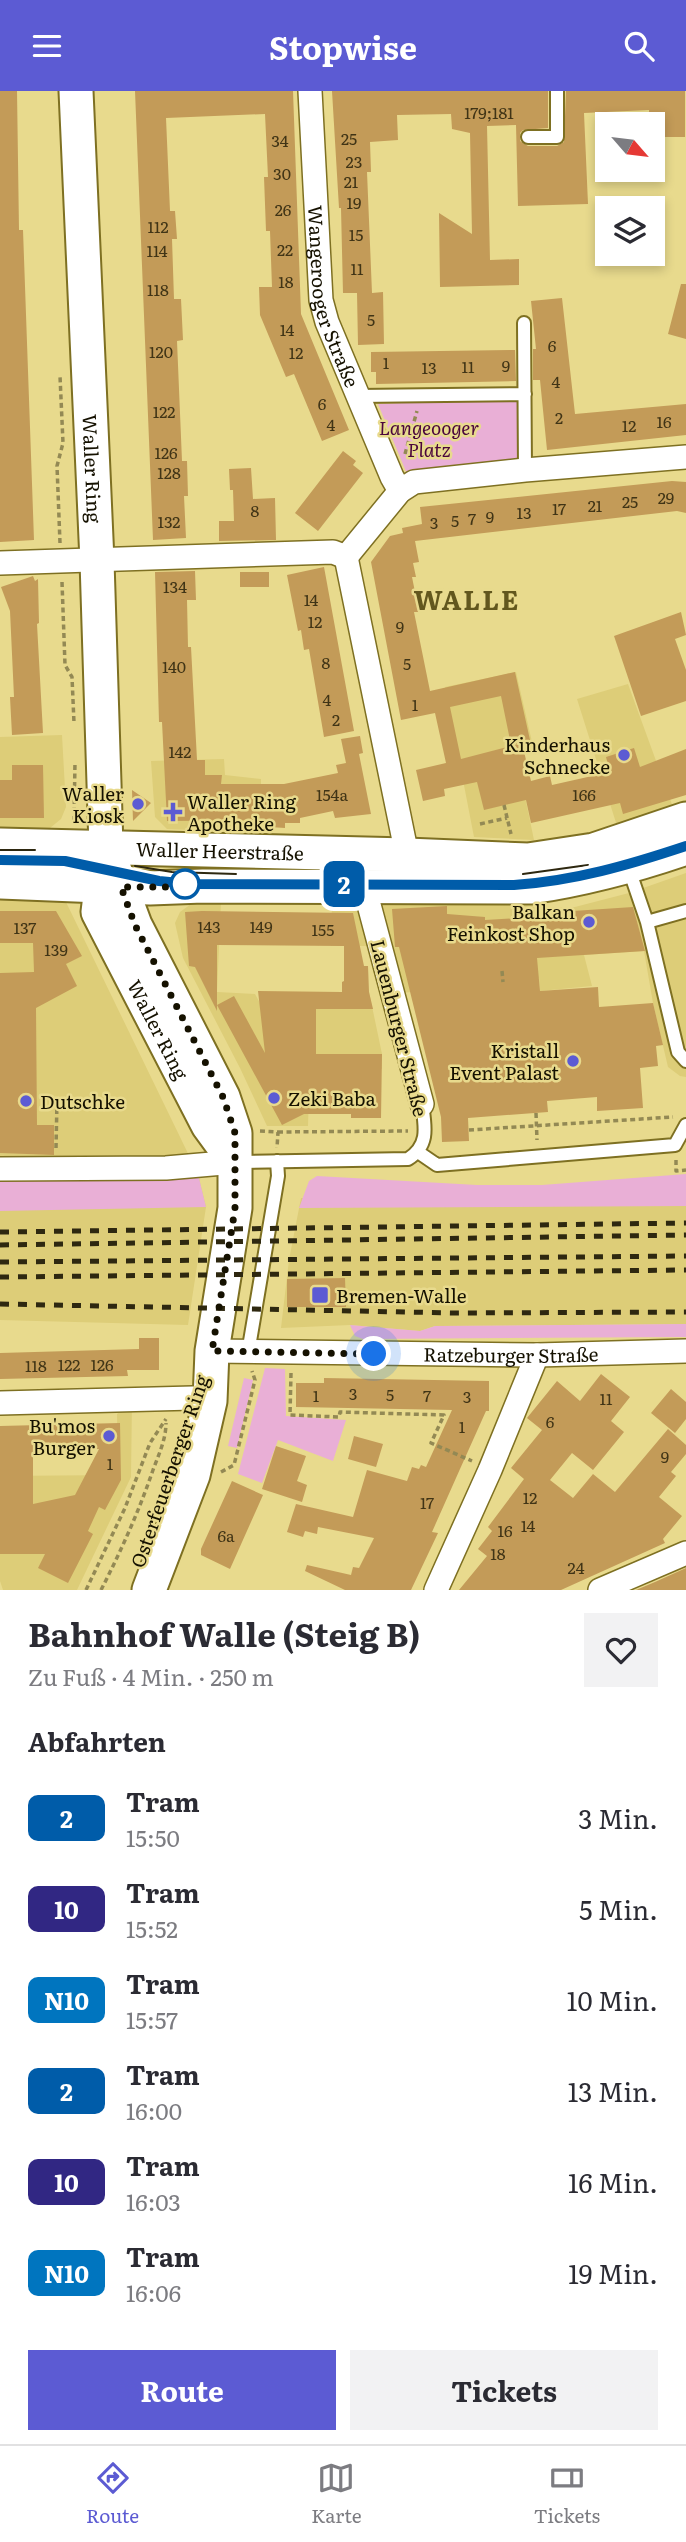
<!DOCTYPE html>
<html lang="de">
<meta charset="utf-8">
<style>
:root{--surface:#fff;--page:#f2f2f3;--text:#2b2b33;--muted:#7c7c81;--line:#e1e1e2;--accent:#5c5bd3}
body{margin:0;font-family:Literata,serif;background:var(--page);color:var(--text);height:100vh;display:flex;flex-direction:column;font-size:26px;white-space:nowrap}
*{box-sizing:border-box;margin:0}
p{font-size:23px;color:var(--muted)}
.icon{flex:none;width:38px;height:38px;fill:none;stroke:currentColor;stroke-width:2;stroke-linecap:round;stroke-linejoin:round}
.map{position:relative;height:1499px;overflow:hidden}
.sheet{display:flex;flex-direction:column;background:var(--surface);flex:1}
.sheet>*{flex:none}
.badge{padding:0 14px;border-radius:10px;font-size:24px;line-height:46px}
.needle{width:46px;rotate:118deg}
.buttons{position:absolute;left:595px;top:21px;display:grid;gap:14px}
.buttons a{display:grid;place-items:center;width:70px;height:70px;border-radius:0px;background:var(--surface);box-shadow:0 4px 10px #0003;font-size:35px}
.you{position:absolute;width:35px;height:35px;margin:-18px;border:5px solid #fff;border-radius:50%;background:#1a73e8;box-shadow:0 0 0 10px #1a73e833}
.map>.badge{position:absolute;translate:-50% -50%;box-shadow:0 0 0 4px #fff}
h2{padding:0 28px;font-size:26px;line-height:63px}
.round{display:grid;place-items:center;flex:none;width:74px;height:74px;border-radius:0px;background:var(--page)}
.overview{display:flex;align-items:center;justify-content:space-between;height:119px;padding:0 28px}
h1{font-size:33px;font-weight:700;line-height:52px}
.button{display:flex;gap:14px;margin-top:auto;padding:14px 28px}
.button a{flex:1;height:80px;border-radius:0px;background:var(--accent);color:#fff;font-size:28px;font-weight:700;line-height:80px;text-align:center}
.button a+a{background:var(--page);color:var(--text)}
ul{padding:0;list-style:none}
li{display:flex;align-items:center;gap:21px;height:91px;padding:0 28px}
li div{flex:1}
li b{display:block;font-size:26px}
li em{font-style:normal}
li .badge{min-width:77px;font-weight:700;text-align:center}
header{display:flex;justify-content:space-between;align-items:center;height:91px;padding:0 28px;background:var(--accent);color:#fff;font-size:32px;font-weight:700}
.menu{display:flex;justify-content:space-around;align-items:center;height:98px;border-top:2px solid var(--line);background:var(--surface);font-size:19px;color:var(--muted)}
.menu a{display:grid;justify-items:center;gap:4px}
.menu .on{color:var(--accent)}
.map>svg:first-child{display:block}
.built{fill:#ddcd78}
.green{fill:#e9afd6}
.building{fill:#c39b58;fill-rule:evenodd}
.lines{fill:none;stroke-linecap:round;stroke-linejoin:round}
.lane-casing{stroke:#7e7022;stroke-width:16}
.street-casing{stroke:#7e7022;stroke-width:26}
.secondary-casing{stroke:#7e7022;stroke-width:37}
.path{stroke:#938954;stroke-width:3.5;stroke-dasharray:5 3.5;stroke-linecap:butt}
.lane{stroke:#fff;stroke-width:12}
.street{stroke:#fff;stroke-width:23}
.secondary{stroke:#fff;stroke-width:33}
.tram{stroke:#2e2810;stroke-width:2}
.rail{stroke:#2e2810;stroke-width:5;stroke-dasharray:9 9;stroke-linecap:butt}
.line-casing{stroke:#fff;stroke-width:16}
.line{stroke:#005ca9;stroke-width:10}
.walk{stroke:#151100;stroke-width:7;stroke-dasharray:0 12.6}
.poi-dot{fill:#5c5bd3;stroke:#e8da8d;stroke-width:2.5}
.stop-dot{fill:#fff;stroke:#005ca9;stroke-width:3.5}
.labels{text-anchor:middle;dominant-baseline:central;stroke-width:5;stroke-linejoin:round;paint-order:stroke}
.number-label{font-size:16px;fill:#403416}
.street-label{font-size:19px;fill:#151100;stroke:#e8da8d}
.park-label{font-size:19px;font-style:italic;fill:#4a053c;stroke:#e8da8d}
.poi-label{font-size:19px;fill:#151100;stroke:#e8da8d;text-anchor:end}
.district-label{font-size:26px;font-weight:bold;letter-spacing:2px;fill:#62571e;stroke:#e8da8d}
</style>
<header><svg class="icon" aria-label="menu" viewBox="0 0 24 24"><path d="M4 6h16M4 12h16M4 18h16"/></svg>Stopwise<svg class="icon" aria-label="search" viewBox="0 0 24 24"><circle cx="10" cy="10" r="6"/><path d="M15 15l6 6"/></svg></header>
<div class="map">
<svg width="686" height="1499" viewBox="0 0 686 1499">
<rect width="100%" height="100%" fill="#e8da8d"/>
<path class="built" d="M516 581 532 651 522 653 524 701 534 749 474 746 445 596Z
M628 593 674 719 618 738 577 608Z
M62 644 66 716 61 728 50 737 36 740 0 739V646Z
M224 668 225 684 261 688V742L167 738 155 726 151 670Z
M686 782V986L680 985 668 976 653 912 644 860 584 864 592 895 540 900 539 887 402 902 390 855H331L332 810 448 811 571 817 629 802Z
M0 808 65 809 198 1083 206 1116 188 1234 0 1229Z
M221 810 217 901 255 903 309 1001 308 1035H267L240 977 183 867 175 832 180 821 191 813Z
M369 901 382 963V978L312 963 316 952V902Z
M301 1107 686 1110V1233L435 1235 420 1240 350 1234 281 1237 289 1169Z
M132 1309 131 1386 77 1499H3L0 1490V1385L118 1384 117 1323Z"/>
<path class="green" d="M519 307V373L407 383 378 313Z
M198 1083 206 1116 0 1120V1086Z
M686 1083V1115L299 1117 309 1090 317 1085 477 1094H542Z
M686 1233V1246L363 1248 355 1245 350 1234 420 1240 435 1235Z
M265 1277 285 1278 286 1325 346 1329 333 1370 278 1349 262 1392 238 1383Z
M244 1287 253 1289 237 1357 228 1355Z"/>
<path class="building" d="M0 0H17L19 139H23L34 449 0 451Z
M135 0H293L301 223 349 339 322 350 294 283 286 286 260 224 259 196H272L270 140H266L264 86H268L265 23 166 27 170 120H175L177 148H172L174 208H181L183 249 177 250 182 370H187L188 405H184L186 447 153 449Z
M332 0H548V37L523 39 520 42V50L528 55H557L564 51 566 0H685V46H653V33H649V19L584 22 588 113 518 115 516 34 487 35 490 169 519 168V194L440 196 439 122 472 143 470 42 452 38 451 23 397 24 398 49 370 51 371 81H367L372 202 383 201 384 253 358 254 357 202H343L341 117H339Z
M681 193H686V248L668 243Z
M562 207 575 323 686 313V344L547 359 540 289H533V258H536L531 210Z
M515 259 516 290 376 293V281H371V261Z
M343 360 356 370 353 374 363 382 318 440 295 422Z
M251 377 253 408 275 407 276 449 219 450V430H234L233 399H230L229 378Z
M672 390 686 391V422L677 420 415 450 419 471 413 472 416 486H412L419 521H414L430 600 515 581 530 649 511 654 501 605 450 616 461 668 522 652 531 690 550 685 552 694 610 681 606 666 634 657 640 676 686 658V704L623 723 620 712 531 732 526 709 484 719 477 691 444 698 445 705 423 710 416 679 446 672 435 622 401 629 371 471 390 445 403 442 402 437 422 433 420 416Z
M324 476 354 640 324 646 309 558 304 559 301 539 298 540 287 484Z
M195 480 196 509H187L188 556H191L197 669H205V684H222L221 693H284L338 682 336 674 346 672 341 648 360 645 363 662 359 663 371 723 335 727 333 720 300 727V732H285V737L270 736 271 729 167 730 162 631H159L155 481Z
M240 481H269V496H240Z
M33 485 35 490 38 488 39 532 37 533 43 642 12 644 10 606H14L10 520 1 496Z
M681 521 686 544 675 548 686 579V610L641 625 614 545Z
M12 674H43L44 727H0V689H12Z
M132 699 151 712 133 730Z
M447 815V823L485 826V829L573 824V820L633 816 645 860 537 867 540 900 598 896 599 916 653 912 663 954 656 955 658 975 640 977 643 1017 597 1020V1006L547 1010 548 1021 468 1027 469 1050 442 1051 441 1026 399 856H395L392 818Z
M0 820H56L82 865 66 873 77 895 36 917 37 1034H54V1064L0 1062V882L34 881 33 852H0Z
M202 820 353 822 364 875H368L369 901 373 918H316V963H382L381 1027H351V1023H304L282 1034 217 914V920L195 876 189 875 185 821ZM217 854 344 855V890L342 891V901L258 900 265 962 234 905 217 914Z
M345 1187 346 1216H287V1188Z
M139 1247H159V1279H127L128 1285 0 1288V1262L139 1258Z
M601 1283 630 1306 611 1330 624 1341 593 1379 572 1362 550 1389 573 1407 593 1383 615 1401 668 1338 686 1354V1363L671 1381 676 1385 659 1406 682 1425 663 1448 665 1452 561 1499H459L487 1465 478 1458 492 1440 488 1436 524 1388 511 1377 542 1339 527 1327 557 1290 580 1310Z
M324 1287 489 1290V1320H486L460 1378 432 1441 438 1442 411 1499H345L305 1480 307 1474 351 1484 353 1476 359 1477 374 1447 318 1436 317 1443 305 1440 303 1446 287 1441 296 1413 353 1426 367 1379 407 1390 412 1376 419 1378 421 1374 426 1376 452 1319 296 1316V1292H324Z
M671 1298 686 1311V1328L675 1342 651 1322Z
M120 1332 121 1389 105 1419 99 1416 88 1440 93 1443 68 1492 38 1477 45 1463H0V1335ZM99 1358 75 1404 33 1413V1359Z
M354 1345 383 1353 376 1376 348 1368Z
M276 1355 306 1365 297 1390 307 1394 302 1411 262 1398Z
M232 1390 263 1404 230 1478 201 1464V1458Z
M686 1477V1499H636L655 1491Z"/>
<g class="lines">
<defs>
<path id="lane" d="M528 46H557V0
M524 232 525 379
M358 305 525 303
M626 778 633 790 647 831 678 961 686 970
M647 831 686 820
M418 1061 437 1074 675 1054 686 1034
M236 1071 408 1068C430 1054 425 1035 422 1013
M248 1262 278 1085 277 1070"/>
<g id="street">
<path id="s1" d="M310 0 321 209 327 231 392 386 400 400"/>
<path d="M346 466 400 400 414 391 525 379 686 366"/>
<path d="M346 466 407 764"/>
<path d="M0 472 333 461 346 466"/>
<path d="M364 795 422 1013"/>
<path d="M0 1078 166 1077 235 1071"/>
<path id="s2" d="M212 1260 537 1264 686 1260"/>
<path d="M0 1312 193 1307"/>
<path d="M436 1499 490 1379 537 1264"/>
<path d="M600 1499 686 1462"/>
</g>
<g id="secondary">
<path id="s3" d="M76 0 97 470 106 756 98 821 208 1034 235 1071"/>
<path id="s4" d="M0 754 407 764 528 769 594 759 686 728"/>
<path d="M108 761 135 834 223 1006 235 1042V1117L212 1260 210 1310 193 1384 149 1499"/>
<path d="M0 791 150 797 203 795 531 796C585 788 634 775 686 757"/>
</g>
</defs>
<use href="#lane" class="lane-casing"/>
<use href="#street" class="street-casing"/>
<use href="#secondary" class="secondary-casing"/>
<path class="path" d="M405 363 417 320
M60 452 57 375 63 352 60 285
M62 491 65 574 72 586 74 632
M504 714 511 743
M74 730 75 671
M480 733 507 727
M502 880 503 891
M536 1022 537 1049
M469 1039 673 1026
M260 1040 278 1041 277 1057
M278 1041 408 1040
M56 1057 57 1010
M676 1069V1080L686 1079
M291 1282 290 1324 339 1326 340 1321 444 1324 431 1352 472 1370
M221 1381 234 1374 255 1289 252 1280
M86 1499 125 1417 150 1352 166 1328
M101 1499C121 1460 139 1420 153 1379 159 1363 166 1348 166 1332"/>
<use href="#lane" class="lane"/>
<use href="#street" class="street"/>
<use href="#secondary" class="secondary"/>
<path class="tram" d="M0 759H35
M0 769 65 770 159 790 190 793 514 794C574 790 629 774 686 755
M135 775 172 781 236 783
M523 783 588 774"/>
<path class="rail" d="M0 1141 686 1132
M0 1154 686 1144
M0 1171 686 1165
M0 1186 686 1179
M0 1213 456 1222 686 1221"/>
</g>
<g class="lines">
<defs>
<path id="line" d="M0 769 65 770 159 790 190 793 514 794C574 790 629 774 686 755"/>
</defs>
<use href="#line" class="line-casing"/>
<use href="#line" class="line"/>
<path class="walk" d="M185 793 187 796H121L135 834 223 1006 235 1042V1118L212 1260 374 1263"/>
</g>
<g class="poi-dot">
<circle cx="624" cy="664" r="7"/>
<circle cx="138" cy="713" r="7"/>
<path d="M169.5 710.5h7v7h7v7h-7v7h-7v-7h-7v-7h7z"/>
<circle cx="589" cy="831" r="7"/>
<circle cx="573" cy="970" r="7"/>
<circle cx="274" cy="1007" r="7"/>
<circle cx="26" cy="1010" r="7"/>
<rect x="311" y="1195" width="18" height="18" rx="3.5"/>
<circle cx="109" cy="1345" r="7"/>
</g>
<circle class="stop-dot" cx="185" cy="793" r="14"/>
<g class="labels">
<g class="number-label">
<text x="489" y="21">179;181</text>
<text x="349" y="47">25</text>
<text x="280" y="49">34</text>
<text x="354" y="70">23</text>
<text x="282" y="82">30</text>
<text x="351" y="90">21</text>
<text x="354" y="111">19</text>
<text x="283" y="118">26</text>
<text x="158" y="135">112</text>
<text x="356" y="143">15</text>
<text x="285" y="158">22</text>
<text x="157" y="159">114</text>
<text x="357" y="177">11</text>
<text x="286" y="190">18</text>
<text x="158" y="198">118</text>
<text x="371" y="228">5</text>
<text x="287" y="238">14</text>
<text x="552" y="254">6</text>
<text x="161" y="260">120</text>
<text x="296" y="261">12</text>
<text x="386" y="271">1</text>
<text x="506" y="274">9</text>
<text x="468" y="275">11</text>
<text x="429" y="276">13</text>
<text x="556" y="290">4</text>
<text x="322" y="312">6</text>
<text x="164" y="320">122</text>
<text x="559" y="326">2</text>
<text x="664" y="330">16</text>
<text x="331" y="333">4</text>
<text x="629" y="334">12</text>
<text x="166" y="361">126</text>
<text x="169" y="381">128</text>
<text x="666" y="406">29</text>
<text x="630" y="410">25</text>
<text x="595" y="414">21</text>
<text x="559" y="417">17</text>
<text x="255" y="419">8</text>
<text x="524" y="421">13</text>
<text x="490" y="425">9</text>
<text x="472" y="427">7</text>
<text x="455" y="429">5</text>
<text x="169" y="430">132</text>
<text x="434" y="431">3</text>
<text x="175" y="495">134</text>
<text x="311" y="508">14</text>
<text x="315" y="530">12</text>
<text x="400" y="535">9</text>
<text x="326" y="571">8</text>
<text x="407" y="572">5</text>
<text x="174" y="575">140</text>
<text x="327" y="608">4</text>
<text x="415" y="613">1</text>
<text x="336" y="628">2</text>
<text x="180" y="660">142</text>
<text x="332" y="703">154a</text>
<text x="584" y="703">166</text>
<text x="209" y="835">143</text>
<text x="261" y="835">149</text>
<text x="25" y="836">137</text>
<text x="323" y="838">155</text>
<text x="56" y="858">139</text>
<text x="69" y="1273">122</text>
<text x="102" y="1273">126</text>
<text x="36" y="1274">118</text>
<text x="353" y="1302">3</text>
<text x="390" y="1303">5</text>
<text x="316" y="1304">1</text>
<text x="427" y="1304">7</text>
<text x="467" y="1305">3</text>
<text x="606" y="1307">11</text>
<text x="550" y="1330">6</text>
<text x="462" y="1335">1</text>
<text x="665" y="1365">9</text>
<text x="110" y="1372">1</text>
<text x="530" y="1406">12</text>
<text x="427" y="1411">17</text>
<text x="528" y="1434">14</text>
<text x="505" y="1439">16</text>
<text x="226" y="1444">6a</text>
<text x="498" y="1462">18</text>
<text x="576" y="1476">24</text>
</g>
<g class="street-label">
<text stroke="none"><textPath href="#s1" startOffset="208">Wangerooger Straße</textPath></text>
<text stroke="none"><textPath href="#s3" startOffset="378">Waller Ring</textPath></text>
<text stroke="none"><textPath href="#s4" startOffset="220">Waller Heerstraße</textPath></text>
<text stroke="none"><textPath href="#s3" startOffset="954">Waller Ring</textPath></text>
<text transform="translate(400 937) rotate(76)">Lauenburger Straße</text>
<text stroke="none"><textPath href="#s2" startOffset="299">Ratzeburger Straße</textPath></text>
<text transform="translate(169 1380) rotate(-71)">Osterfeuerberger Ring</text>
</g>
<g class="park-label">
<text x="429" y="336">Langeooger<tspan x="429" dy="22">Platz</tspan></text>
</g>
<g class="poi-label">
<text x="610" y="653">Kinderhaus<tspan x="610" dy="22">Schnecke</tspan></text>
<text x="124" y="702">Waller<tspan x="124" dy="22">Kiosk</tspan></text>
<text x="187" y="710" text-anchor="start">Waller Ring<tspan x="187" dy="22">Apotheke</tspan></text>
<text x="575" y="820">Balkan<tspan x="575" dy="22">Feinkost Shop</tspan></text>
<text x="559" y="959">Kristall<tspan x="559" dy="22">Event Palast</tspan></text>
<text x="288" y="1007" text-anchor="start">Zeki Baba</text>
<text x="40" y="1010" text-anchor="start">Dutschke</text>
<text x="336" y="1204" text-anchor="start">Bremen-Walle</text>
<text x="95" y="1334">Bu'mos<tspan x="95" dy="22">Burger</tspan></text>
</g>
<g class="district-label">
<text x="467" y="507">WALLE</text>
</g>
</g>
</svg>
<div class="buttons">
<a><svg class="needle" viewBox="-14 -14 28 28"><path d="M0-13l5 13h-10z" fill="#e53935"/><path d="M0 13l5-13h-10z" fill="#7c7c81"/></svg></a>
<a><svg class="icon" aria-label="layers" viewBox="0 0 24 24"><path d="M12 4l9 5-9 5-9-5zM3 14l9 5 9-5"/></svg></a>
</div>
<div class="you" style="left:374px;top:1263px"></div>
<b class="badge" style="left:344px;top:793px;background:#005ca9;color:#fff">2</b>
</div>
<section class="sheet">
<div class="overview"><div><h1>Bahnhof Walle (Steig B)</h1><p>Zu Fuß · 4 Min. · 250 m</p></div><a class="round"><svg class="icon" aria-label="heart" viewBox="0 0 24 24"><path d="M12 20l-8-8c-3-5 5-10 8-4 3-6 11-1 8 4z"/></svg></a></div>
<h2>Abfahrten</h2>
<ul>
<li><span class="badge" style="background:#005ca9;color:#fff">2</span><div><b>Tram</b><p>15:50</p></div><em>3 Min.</em></li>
<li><span class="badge" style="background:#312783;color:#fff">10</span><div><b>Tram</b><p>15:52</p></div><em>5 Min.</em></li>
<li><span class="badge" style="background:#0075bf;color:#fff">N10</span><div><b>Tram</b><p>15:57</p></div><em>10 Min.</em></li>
<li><span class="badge" style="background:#005ca9;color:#fff">2</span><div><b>Tram</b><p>16:00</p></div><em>13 Min.</em></li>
<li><span class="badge" style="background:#312783;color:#fff">10</span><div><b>Tram</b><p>16:03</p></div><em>16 Min.</em></li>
<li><span class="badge" style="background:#0075bf;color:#fff">N10</span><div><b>Tram</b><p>16:06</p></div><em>19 Min.</em></li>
</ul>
<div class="button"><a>Route</a><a>Tickets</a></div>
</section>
<nav class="menu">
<a class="on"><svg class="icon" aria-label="directions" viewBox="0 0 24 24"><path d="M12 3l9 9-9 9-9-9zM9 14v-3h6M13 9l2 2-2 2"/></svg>Route</a>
<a><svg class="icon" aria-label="map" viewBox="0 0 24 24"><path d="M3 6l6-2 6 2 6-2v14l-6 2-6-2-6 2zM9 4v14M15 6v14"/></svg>Karte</a>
<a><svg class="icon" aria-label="tickets" viewBox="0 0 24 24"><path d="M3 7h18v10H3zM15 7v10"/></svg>Tickets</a>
</nav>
